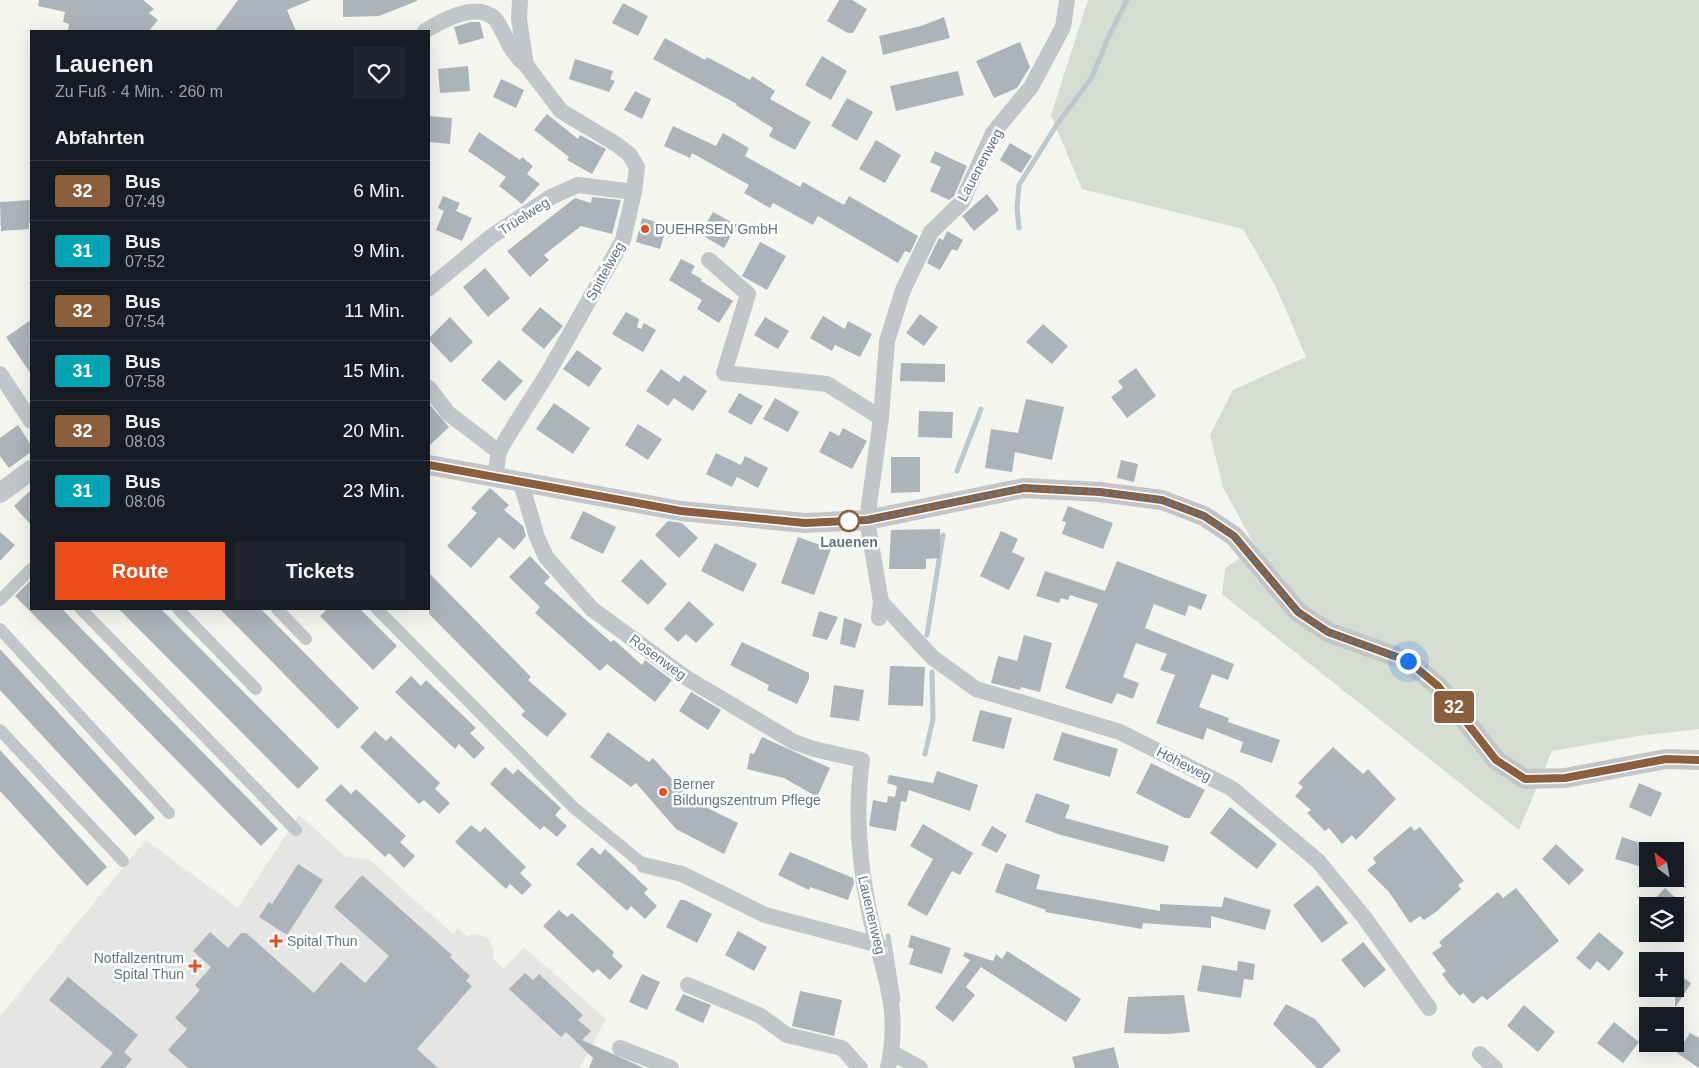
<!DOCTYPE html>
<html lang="de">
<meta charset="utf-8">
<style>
:root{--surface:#171b24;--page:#20242c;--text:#f1f3f6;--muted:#9ea1a6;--line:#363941;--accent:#eb4d1a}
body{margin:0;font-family:Arial,sans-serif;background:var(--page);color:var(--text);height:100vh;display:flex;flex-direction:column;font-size:19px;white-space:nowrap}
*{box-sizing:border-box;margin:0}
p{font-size:16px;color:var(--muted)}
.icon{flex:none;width:28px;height:28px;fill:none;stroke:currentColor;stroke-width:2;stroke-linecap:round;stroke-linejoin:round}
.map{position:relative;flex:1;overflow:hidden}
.drawer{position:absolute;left:30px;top:30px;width:400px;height:580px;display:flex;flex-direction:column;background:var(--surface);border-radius:0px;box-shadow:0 5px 20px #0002}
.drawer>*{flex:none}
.badge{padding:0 10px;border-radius:4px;font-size:18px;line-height:32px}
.needle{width:32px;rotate:329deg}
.controls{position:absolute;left:1639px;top:842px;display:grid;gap:10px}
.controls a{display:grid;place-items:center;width:45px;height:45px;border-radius:0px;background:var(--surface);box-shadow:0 5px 20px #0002;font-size:25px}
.you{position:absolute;width:25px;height:25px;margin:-12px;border:4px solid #fff;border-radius:50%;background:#1a73e8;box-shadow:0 0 0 8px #1a73e833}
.map>.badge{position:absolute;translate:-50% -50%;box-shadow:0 0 0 2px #fff}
h2{padding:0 25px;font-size:19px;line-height:45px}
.round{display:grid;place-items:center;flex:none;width:52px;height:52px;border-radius:0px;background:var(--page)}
.headline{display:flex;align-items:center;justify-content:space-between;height:85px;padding:0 25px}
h1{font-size:24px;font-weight:700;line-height:38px}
.button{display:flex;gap:10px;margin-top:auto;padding:10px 25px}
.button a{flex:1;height:58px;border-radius:0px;background:var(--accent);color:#fff;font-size:20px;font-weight:700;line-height:58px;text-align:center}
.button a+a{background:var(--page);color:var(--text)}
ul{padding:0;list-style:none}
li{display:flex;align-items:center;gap:15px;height:60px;padding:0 25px;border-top:1px solid var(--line)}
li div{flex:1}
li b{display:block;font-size:19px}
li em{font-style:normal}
li .badge{min-width:55px;font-weight:700;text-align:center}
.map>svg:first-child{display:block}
.built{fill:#e5e6e4}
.green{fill:#d5dcd1}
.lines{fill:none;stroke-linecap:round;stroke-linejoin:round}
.stream{stroke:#bdc8cd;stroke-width:5}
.building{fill:#acb4b9}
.pedestrian{stroke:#c2c6c9;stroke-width:12}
.minor{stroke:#c2c6c9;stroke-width:16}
.tertiary{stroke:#c2c6c9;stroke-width:20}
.line-casing{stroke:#fff;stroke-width:11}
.line{stroke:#8b5e3c;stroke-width:8}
.walk{stroke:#627483;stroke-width:5;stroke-dasharray:0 9}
.poi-dot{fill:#eb4d1a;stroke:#fff;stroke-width:2}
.stop-dot{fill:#fff;stroke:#8b5e3c;stroke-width:2.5}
.labels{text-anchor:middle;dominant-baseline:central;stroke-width:5;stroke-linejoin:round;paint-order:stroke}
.street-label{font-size:14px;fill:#627483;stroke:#fff}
.poi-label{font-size:14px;fill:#627483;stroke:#fff;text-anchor:start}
.stop-label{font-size:14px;font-weight:bold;fill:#627483;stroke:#fff}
</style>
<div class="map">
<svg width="1699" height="1068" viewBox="0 0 1699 1068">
<rect width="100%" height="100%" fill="#f5f5f0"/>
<path class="built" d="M299 815 345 856 370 860 453 934 458 928 467 936 478 934 488 938 494 950 493 959 504 969 524 947 606 1019 580 1068H0V1016L146 840 238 908Z"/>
<path class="green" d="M1088 0H1699V729L1638 736 1552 751 1519 830 1222 594 1225 568 1256 548 1223 487 1210 435 1233 390 1306 357 1276 287 1243 229 1082 189 1051 115Z"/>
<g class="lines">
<path class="stream" d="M1019 228 1017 208 1019 185 1056 126 1092 77 1108 38 1127 0
M957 471 981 409
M927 635 943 535
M925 754 933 719 932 672
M888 936 898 1000"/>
</g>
<path class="building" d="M39 0H143L154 9 149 13 158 20 149 31H68L69 24 63 22 65 12 38 6Z
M238 0H311L287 10 296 31H215Z
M343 0H417V1L379 16 343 17Z
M839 0H852L867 9 853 33H848L827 21Z
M623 3 648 16 638 36 612 23Z
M944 17 950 38 883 55 879 36 921 26Z
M471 22H480L484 38 459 45 454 27Z
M665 38 705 60 707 57 750 80 752 76 775 91 770 99 811 122 795 150 769 136 773 128 736 105 737 104 653 59Z
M1020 42 1030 67 1017 88 994 98 976 61Z
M822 56 847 71 831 100 805 85Z
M575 59 613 71 610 79 615 81 609 92 569 79Z
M468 66 470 91 440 93 438 69Z
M958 71 964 95 896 111 890 86Z
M501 79 524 90 516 108 493 97Z
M635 91 651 99 642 119 624 110Z
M847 98 873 112 857 141 831 126Z
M547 114 578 139 580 135 606 149 592 174 567 160 569 157 534 130Z
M429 116 452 118 450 144 429 142Z
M673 126 716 146 723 133 749 148 745 156 800 187 803 182 844 205 849 196 918 236 910 253 905 251 898 263 818 216 813 225 773 203 770 208 744 193 749 185 692 153 690 158 664 146Z
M479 132 520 160 522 157 533 166 527 174 540 184 522 204 499 186 506 177 468 151Z
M876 140 901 155 885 183 859 169Z
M1010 143 1032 156 1021 173 1000 160Z
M935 151 967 166 954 196 949 200 930 191 941 167 930 162Z
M987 194 999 210 974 231 962 216Z
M443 196 460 203 456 211 472 218 462 241 436 230 444 211 438 208Z
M592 197 621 200 612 234 581 226 544 255 549 260 530 277 507 251 575 198 591 203Z
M31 200V222L29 223V229L1 231 0 202Z
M713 212 737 225 724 248 700 234Z
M642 218 667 225 660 249 636 242Z
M947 231 963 240 957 251 952 249 940 270 927 263 939 238 943 240Z
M760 242 786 256 767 290 742 276Z
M681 259 695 266 691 273 702 279 701 281 733 301 719 323 697 309 702 300 669 280Z
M485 268 510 298 488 317 463 287Z
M540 307 563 326 544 349 521 330Z
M626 312 639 319 637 327 641 329 644 323 656 330 643 352 612 334Z
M920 314 938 327 924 346 906 333Z
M823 316 845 329 848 321 872 334 860 357 835 345 832 351 810 338Z
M450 317 473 342 451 363 429 340V338Z
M765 317 789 331 778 349 754 335Z
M31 320V374L6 337Z
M1043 324 1068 346 1052 364 1026 342Z
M577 350 602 368 589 387 563 369Z
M499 360 523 381 505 401 481 380Z
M901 363 945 364V382L900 381Z
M1136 368 1156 396 1127 418 1111 397 1123 388 1118 381Z
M661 369 679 382 684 375 707 391 693 411 674 398 668 406 646 391Z
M739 393 763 406 751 425 728 412Z
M775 398 799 412 788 432 763 419Z
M1026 399 1064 407 1052 460 1015 452 1012 472 985 468 991 429 1018 433Z
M554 403 590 428 573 454 536 429Z
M429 404 449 427 429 446Z
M919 411 953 412 952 438 918 437Z
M638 424 662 439 648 460 625 445Z
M18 425 31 445V452L9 468 0 456V438Z
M843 428 867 441 852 469 819 452 830 431 839 436Z
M716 453 741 465 745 456 768 468 758 488 737 477 732 487 706 474Z
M891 457H920V492L891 493Z
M1121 460 1138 464 1134 482 1117 478Z
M490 488 509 505 504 510 523 526 526 536 514 550 499 537 471 568 447 546 477 513 471 508Z
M31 490V525L14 506Z
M1068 506 1113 523 1103 549 1062 534 1066 522 1062 521Z
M583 511 616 527 603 554 570 538Z
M668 521 682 523 698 538 679 558 655 535Z
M940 529V558L926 559V569H889L891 530Z
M1001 531 1018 539 1012 552 1025 558 1009 590 980 576Z
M0 532 15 545 0 561Z
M798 537 831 549 814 595 781 583Z
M715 543 757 564 743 592 701 571Z
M530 556 550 577 544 583 611 642 614 640 642 665 645 660 672 680 655 702 607 664 600 671 535 613 540 607 509 577Z
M641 559 667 584 648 605 621 581Z
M1117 561 1207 595 1201 610 1189 605 1185 616 1154 604 1145 628 1234 664 1228 680 1212 674 1199 707 1229 718 1228 722 1280 740 1272 763 1240 752 1243 742 1207 728 1203 740 1156 723 1175 675 1160 670 1167 654 1136 643 1123 677 1139 683 1133 699 1117 693 1112 704 1065 688 1098 604 1070 595 1068 600 1061 598 1059 603 1036 596 1045 571 1105 591Z
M429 573 531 677 528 680 567 714 547 737 521 715 525 711 429 614Z
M31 580V609H62L278 829 261 846 15 596Z
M689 601 714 624 696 643 686 634 678 642 664 629Z
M119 609H161L319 768 298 789Z
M220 609H261L359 708 338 729Z
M327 609H360L397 646 373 670 320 616Z
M819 611 838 617 827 640 812 636Z
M844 618 862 624 855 648 840 644Z
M1024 635 1052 643 1040 692 1021 687 1020 690 991 683 998 656 1017 661Z
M742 642 809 673V679L797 704 767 690 769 685 730 665Z
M0 649 155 818 135 836 0 690Z
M890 666 925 667 923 706 888 705Z
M411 676 421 686 426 680 476 728 470 733 485 748 474 759 459 744 455 749 395 692Z
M834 685 864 690 859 721 830 717Z
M691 692 721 710 708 730 679 711Z
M980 710 1012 718 1004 749 972 741Z
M375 731 386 741 391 736 440 783 435 789 450 803 439 814 424 800 419 804 360 747Z
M608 732 649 762 653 758 691 800 738 823 724 854 676 829 636 783 631 787 590 757Z
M1062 732 1118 749 1110 777 1053 760Z
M762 737 830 768 817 797 784 778 747 769 750 753 754 754Z
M1333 747 1363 774 1368 769 1396 799 1356 840 1352 835 1342 844 1329 828 1325 831 1307 813 1311 810 1295 796 1303 787 1298 783Z
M0 750 107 867 87 886 0 791Z
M1151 763 1205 790 1190 818H1185L1136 793Z
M505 767 513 774 518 769 561 808 555 815 567 826 557 837 544 826 540 830 490 784Z
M937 771 978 785 970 811 909 790 906 802 901 801 896 831 869 826 873 800 887 803 888 796 895 797 897 786 887 783 889 775 933 783Z
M1639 783 1662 793 1651 817 1629 807Z
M341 784 351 794 356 789 406 836 400 842 415 856 404 868 389 853 385 857 325 800Z
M1036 793 1070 805 1065 818 1169 846 1164 862 1061 835 1025 822Z
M1230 807 1277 844 1257 869 1210 833Z
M923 824 973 853 960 875 952 871 927 916 907 905 933 859 910 846Z
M471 825 480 832 485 827 526 867 520 873 532 885 522 895 510 884 506 889 455 842Z
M992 826 1007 835 997 853 981 845Z
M1411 826 1414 831 1420 827 1464 881 1458 885 1461 889 1436 912 1424 920 1420 916 1410 923 1389 892 1367 870 1376 863 1373 858Z
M1622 837 1646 845 1639 866 1615 859Z
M1556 844 1584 870 1569 885 1542 859Z
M592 847 600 855 605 849 648 889 644 893 657 906 645 919 631 906 627 911 576 864Z
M790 852 853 878 854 883 848 900 810 887 809 890 778 875Z
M1006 863 1040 875 1036 889 1121 904 1160 911V904L1222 907 1224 897 1271 910 1265 930 1211 916V928L1143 923 1142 929 1045 912 1046 910 995 892Z
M298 864 323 880 287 935 259 917 269 902 272 904Z
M362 875 452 955 450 957 470 976 466 981 472 986 417 1049 438 1068H188L168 1050 187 1029 175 1018 200 990 195 985 211 967 193 951 210 932 228 948 241 933H246L314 993 341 962 365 983 389 956 334 907Z
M1318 885 1348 923 1322 943 1293 905Z
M1516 888 1559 941 1487 1000 1482 996 1473 1004 1463 993 1460 996 1450 985 1442 974 1446 971 1432 953 1442 946 1439 942 1498 892 1503 898Z
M1665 888 1684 906H1648Z
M680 900H685L712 914 697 943 666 927Z
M559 910 567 917 572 913 614 952 612 956 623 966 610 980 598 969 593 973 543 926Z
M738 931 767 947 754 971 725 955Z
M1599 932 1624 953 1609 971 1597 961 1590 970 1576 958Z
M911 935 951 948 942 974 909 964 914 949 908 947Z
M1363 942 1386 970 1364 988 1341 960Z
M1007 951 1081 999 1066 1022 981 967 966 987 975 995 953 1022 935 1008 970 960 963 956 965 952 993 961 996 954 1002 959Z
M1238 961 1255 964 1253 980 1244 979 1241 998 1197 991 1202 965 1237 971Z
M1675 972 1691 983 1675 1008Z
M525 973 533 980 539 974 583 1015 578 1020 591 1031 582 1040 644 1068H589L593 1058 566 1032 561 1037 509 989Z
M642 974 660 982 647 1010 629 1002Z
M68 977 138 1035 124 1052 132 1059 125 1068H100L113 1053 49 1000Z
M800 991 842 1000 834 1036 792 1026Z
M683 994 711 1005 703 1023 675 1010Z
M1184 995 1190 1032 1168 1034 1124 1033 1128 997Z
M1286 1004 1315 1019 1341 1050 1322 1068H1317L1273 1024Z
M1524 1005 1555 1032 1538 1052 1507 1026Z
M1614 1022 1639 1042 1623 1063 1597 1043Z
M1690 1033 1699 1038V1068L1677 1053Z
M1114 1047 1119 1068H1075L1072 1057Z"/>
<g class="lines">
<path class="pedestrian" d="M0 600 31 569
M81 609 296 830
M178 609 256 689
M277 609 306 639
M377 609 573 807 644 865
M0 629 169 813
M0 730 123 861"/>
<path class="minor" d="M425 31C443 20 478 0 496 20 507 37 509 51 526 65
M709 260 748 294 724 373 827 384 881 418
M429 288 492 236 551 197 578 185 634 192
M0 374 31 421
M429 388 448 413 499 452
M495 476 499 452 506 439 549 371 623 240 634 192 637 167 629 154 616 144 561 111 526 65 519 19 520 0
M520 480 537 537 546 557 592 609 685 677 794 742 814 749 862 760C855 810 859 862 869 911 881 970 902 1005 888 1068
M881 602 933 658 976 689 1120 732 1231 788 1318 861 1364 917 1429 1008
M879 618 881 602 867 520 881 418 887 341 903 290 931 232 962 202 993 133 1031 87 1063 27 1067 0
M644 865 682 874 765 915 879 945
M688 985 759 1015 787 1035 842 1048 860 1068
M620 1048 671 1068
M891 1052 920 1068
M1480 1054 1495 1068"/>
<path class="tertiary" d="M429 465 681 511 805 523 867 520 1024 488 1100 492 1162 500 1204 516 1234 536 1298 612 1328 632 1408 661 1438 686 1496 760 1525 779 1565 778 1666 759 1699 760
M0 493 31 470"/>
</g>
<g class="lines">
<defs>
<path id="line" d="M429 465 681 511 805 523 867 520 1024 488 1100 492 1162 500 1204 516 1234 536 1298 612 1328 632 1408 661 1438 686 1496 760 1525 779 1565 778 1666 759 1699 760"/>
</defs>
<use href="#line" class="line-casing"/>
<use href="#line" class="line"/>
<path class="walk" d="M849 521 867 520 1024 488 1100 492 1162 500 1204 516 1234 536 1298 612 1328 632 1408 661"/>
</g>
<g class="poi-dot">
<circle cx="645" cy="229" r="5"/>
<circle cx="663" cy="792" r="5"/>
<path d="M273.5 933.5h5v5h5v5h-5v5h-5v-5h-5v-5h5z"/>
<path d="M192.5 958.5h5v5h5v5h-5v5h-5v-5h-5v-5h5z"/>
</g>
<circle class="stop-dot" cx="849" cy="521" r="10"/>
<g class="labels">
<g class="street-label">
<text transform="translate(980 165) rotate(-62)">Lauenenweg</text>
<text transform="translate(524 216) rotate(-33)">Trüelweg</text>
<text transform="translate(605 271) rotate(-61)">Spittelweg</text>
<text transform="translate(658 657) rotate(36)">Rosenweg</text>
<text transform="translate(1184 764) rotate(27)">Höheweg</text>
<text transform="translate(872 915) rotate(77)">Lauenenweg</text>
</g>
<g class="poi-label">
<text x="655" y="229">DUEHRSEN GmbH</text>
<text x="673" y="784">Berner<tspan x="673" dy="16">Bildungszentrum Pflege</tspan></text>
<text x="287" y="941">Spital Thun</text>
<text x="184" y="958" text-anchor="end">Notfallzentrum<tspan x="184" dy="16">Spital Thun</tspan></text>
</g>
<g class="stop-label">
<text x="849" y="542">Lauenen</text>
</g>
</g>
</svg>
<div class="controls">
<a><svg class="needle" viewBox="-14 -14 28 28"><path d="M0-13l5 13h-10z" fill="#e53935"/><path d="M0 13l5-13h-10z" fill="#9ea1a6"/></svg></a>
<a><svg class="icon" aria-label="layers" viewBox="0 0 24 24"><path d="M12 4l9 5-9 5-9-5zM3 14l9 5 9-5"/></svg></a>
<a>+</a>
<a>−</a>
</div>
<div class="you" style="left:1408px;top:661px"></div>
<b class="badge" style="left:1454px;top:707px;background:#8b5e3c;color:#fff">32</b>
<section class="drawer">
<div class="headline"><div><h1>Lauenen</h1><p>Zu Fuß · 4 Min. · 260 m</p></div><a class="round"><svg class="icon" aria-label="heart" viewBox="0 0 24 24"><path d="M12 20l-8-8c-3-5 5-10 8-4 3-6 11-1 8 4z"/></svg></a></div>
<h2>Abfahrten</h2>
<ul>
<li><span class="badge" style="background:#8b5e3c;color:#fff">32</span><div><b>Bus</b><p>07:49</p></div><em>6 Min.</em></li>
<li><span class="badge" style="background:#00a3b4;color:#fff">31</span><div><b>Bus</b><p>07:52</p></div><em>9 Min.</em></li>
<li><span class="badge" style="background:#8b5e3c;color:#fff">32</span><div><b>Bus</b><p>07:54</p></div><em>11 Min.</em></li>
<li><span class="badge" style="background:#00a3b4;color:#fff">31</span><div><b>Bus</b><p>07:58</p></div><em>15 Min.</em></li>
<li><span class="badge" style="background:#8b5e3c;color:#fff">32</span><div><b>Bus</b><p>08:03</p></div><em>20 Min.</em></li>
<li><span class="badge" style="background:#00a3b4;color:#fff">31</span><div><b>Bus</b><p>08:06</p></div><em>23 Min.</em></li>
</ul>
<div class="button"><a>Route</a><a>Tickets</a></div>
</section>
</div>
